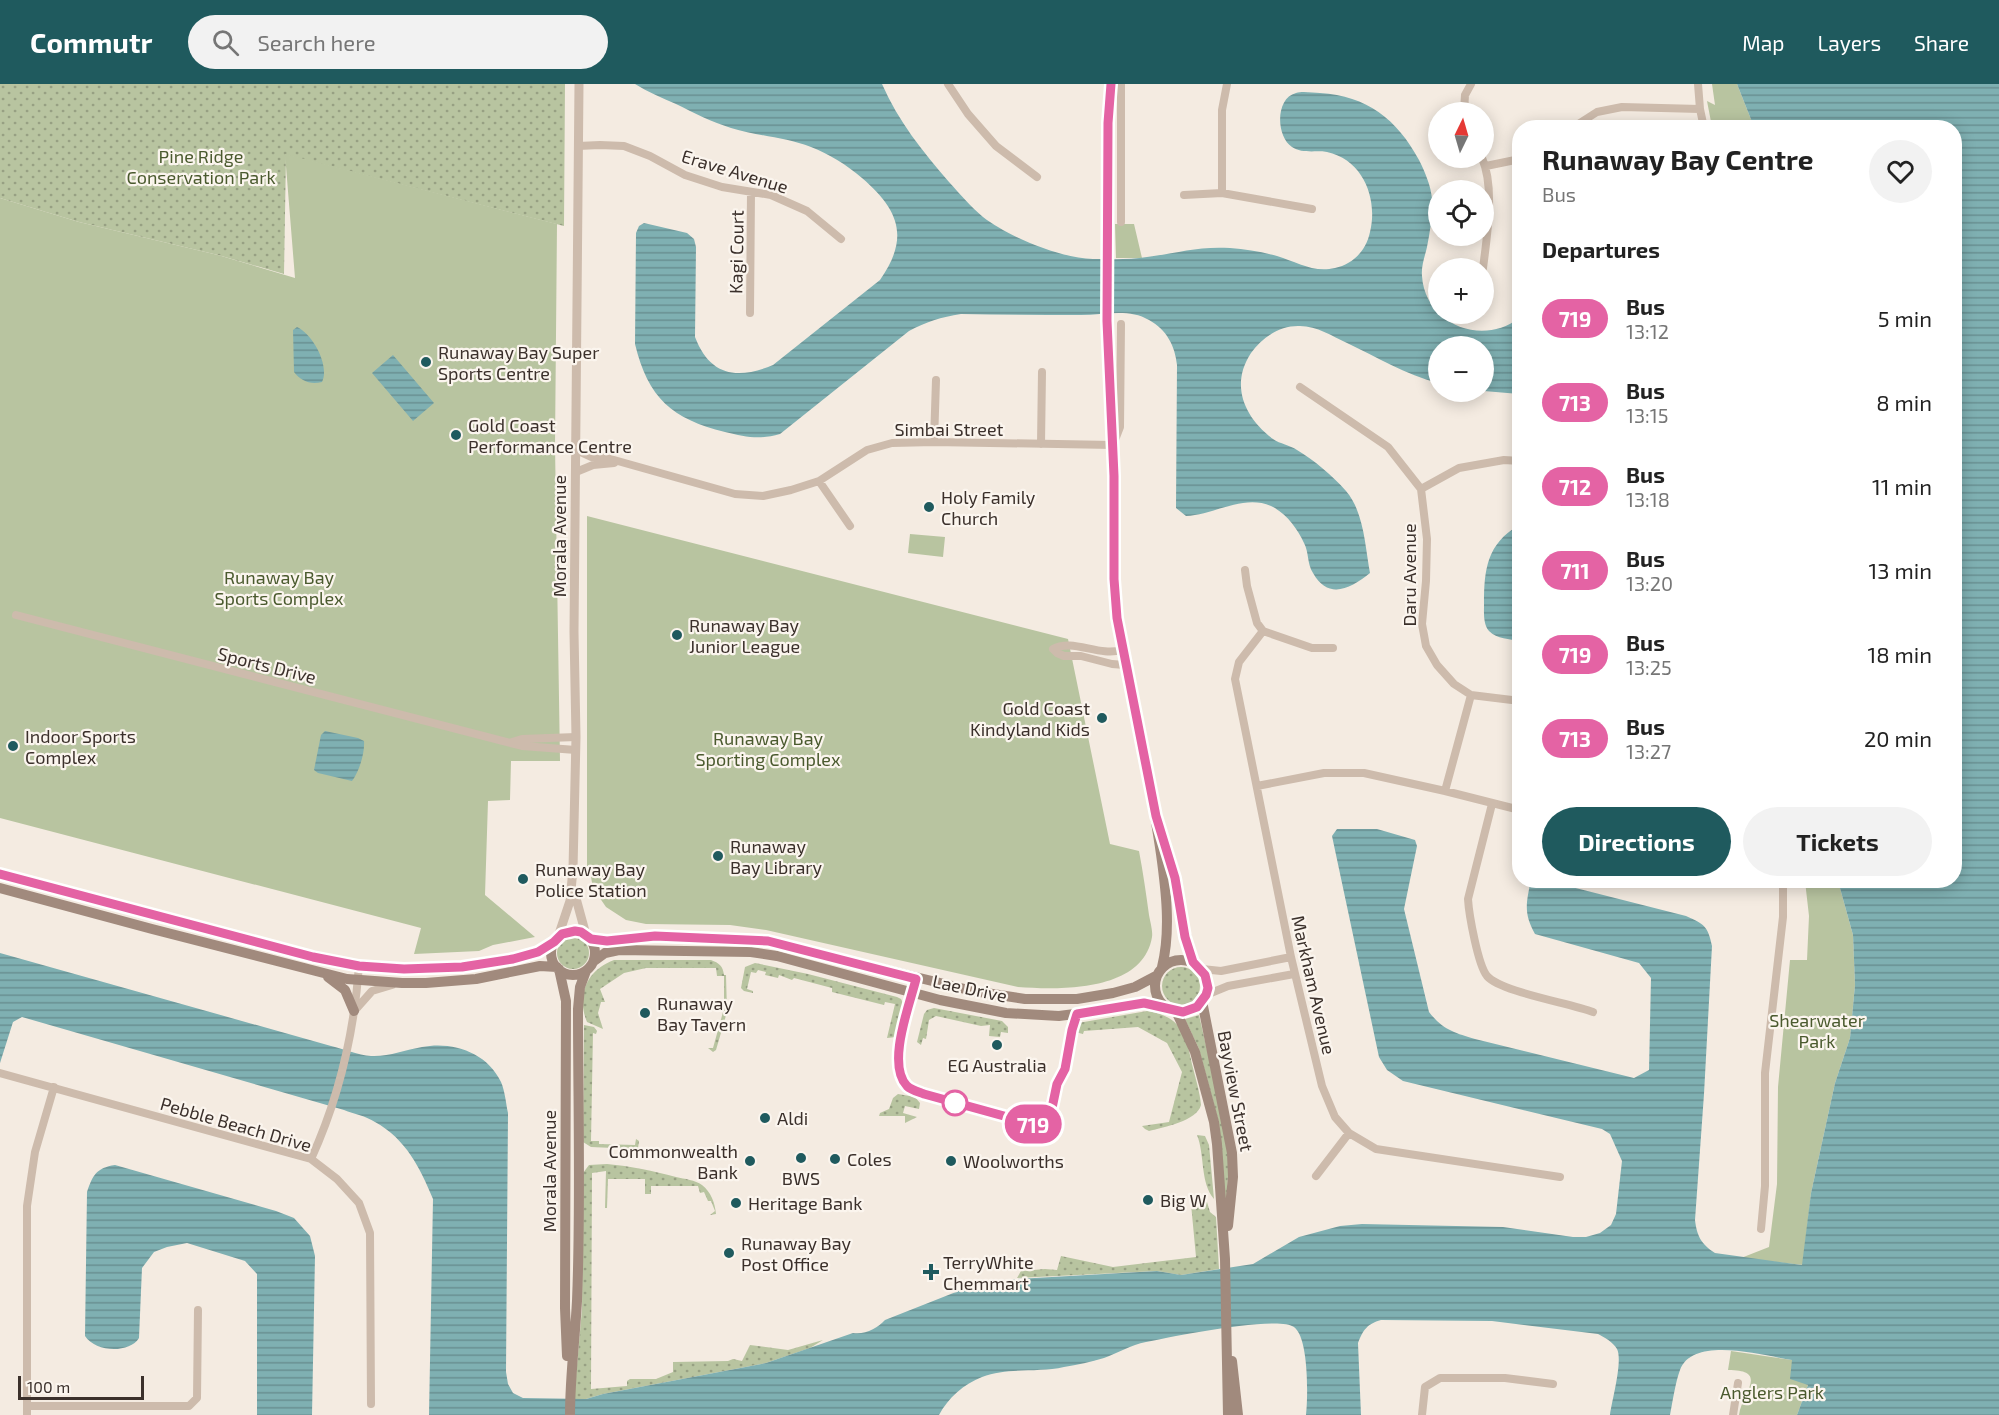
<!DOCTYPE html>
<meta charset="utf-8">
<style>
:root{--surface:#fff;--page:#f2f2f2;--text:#222;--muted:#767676;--accent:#1f5a5e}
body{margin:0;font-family:"Exo 2",sans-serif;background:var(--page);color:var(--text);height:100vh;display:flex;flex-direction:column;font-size:22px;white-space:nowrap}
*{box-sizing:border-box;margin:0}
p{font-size:20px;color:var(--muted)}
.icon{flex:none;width:33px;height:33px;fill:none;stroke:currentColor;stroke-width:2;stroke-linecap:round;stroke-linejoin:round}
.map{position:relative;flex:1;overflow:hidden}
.panel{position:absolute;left:1512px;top:36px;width:450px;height:768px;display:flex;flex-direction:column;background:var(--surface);border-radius:24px;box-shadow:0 3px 15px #0003}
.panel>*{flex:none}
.badge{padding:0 12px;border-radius:20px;font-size:21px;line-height:39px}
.needle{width:39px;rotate:5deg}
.buttons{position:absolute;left:1428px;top:18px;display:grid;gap:12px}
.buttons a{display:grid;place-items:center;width:66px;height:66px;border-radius:50%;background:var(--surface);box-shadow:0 3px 15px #0003;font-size:30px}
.scale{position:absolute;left:18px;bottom:15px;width:126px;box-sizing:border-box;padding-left:6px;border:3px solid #3b302b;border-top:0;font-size:16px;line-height:21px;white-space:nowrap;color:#3b302b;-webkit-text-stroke:4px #fbf5ee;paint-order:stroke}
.map>.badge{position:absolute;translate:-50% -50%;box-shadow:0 0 0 3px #fff}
h2{padding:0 30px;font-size:22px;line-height:54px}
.round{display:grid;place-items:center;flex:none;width:63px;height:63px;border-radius:32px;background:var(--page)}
.overview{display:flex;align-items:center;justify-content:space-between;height:102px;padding:0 30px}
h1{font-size:28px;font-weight:700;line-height:45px}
.primary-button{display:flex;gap:12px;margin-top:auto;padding:12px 30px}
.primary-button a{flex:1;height:69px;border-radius:36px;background:var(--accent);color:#fff;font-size:24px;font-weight:700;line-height:69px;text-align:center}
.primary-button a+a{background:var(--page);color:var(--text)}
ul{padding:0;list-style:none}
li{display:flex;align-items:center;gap:18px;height:84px;padding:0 30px}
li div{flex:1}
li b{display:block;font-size:22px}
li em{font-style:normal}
li .badge{min-width:66px;font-weight:700;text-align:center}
header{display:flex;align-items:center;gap:36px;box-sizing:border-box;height:84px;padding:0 30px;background:var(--accent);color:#fff}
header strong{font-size:28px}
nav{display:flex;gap:33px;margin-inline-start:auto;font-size:21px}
.search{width:420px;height:54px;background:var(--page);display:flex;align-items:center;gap:15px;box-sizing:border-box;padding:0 21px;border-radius:33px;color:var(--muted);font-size:22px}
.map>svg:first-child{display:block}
.grass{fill:url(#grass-dots)}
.park{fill:#b8c4a0}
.water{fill:url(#water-rules)}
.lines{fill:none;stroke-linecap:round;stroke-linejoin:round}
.minor{stroke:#cdbbac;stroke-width:8}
.tertiary{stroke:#cdbbac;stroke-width:9}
.secondary{stroke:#a18a7d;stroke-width:10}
.line-casing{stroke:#fff;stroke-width:14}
.line{stroke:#e463a4;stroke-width:9}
.poi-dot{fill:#1f5a5e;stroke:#fbf5ee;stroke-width:2}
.stop-dot{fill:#fff;stroke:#e463a4;stroke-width:3}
.labels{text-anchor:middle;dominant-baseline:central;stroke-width:4.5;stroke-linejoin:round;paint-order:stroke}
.park-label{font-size:18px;fill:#4a5a2e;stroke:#fbf5ee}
.street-label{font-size:18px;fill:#3b302b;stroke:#fbf5ee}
.poi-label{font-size:18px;fill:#3b302b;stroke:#fbf5ee;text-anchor:start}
</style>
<header>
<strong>Commutr</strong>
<div class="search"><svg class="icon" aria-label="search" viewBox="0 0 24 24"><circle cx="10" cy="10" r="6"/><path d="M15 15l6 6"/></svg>Search here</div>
<nav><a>Map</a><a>Layers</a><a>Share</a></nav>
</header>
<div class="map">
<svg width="1999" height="1331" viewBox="0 0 1999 1331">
<defs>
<pattern id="grass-dots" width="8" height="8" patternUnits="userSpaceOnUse" patternTransform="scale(1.5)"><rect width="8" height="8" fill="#b8c4a0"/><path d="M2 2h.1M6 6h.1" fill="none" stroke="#97a083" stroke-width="1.8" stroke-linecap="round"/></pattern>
<pattern id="water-rules" width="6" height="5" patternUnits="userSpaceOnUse" patternTransform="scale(1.5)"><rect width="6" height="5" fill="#7fb0b2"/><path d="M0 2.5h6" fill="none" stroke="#699091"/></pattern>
</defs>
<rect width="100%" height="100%" fill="#f4ebe1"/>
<path class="grass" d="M0 0H565L564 142 286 71 284 190 218 171 79 138 0 114Z
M557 869a16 16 0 1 1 32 0a16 16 0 1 1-32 0Z
M614 876H711C719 879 723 882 724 891H726L727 928 716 966 713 968 708 964H713L723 928 717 927 718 918H724V892H717L716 884H646L624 889 600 905 605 918H601L598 929 603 945 587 938C576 911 587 886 614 876Z
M755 879 808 890 897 913 901 915 904 921 900 945 896 953 887 954 895 920 885 918 884 921 832 908V904L794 894 792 896 779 891 778 894 765 891 766 888 758 886 756 889 751 888 747 905 753 907V909L744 907 741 904 745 883Z
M1162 902a19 19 0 1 1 38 0a19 19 0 1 1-38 0Z
M934 924 1002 937 1008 943V949L1001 948 1000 953 989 952 990 941 981 942 936 932 929 936 926 955 923 954 921 961 917 958 924 930 927 926Z
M1147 927C1184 933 1186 953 1193 984 1196 996 1200 1009 1201 1021 1197 1037 1164 1043 1149 1047L1145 1045 1142 1042 1169 1038 1182 988 1167 959 1138 943 1084 947 1083 950 1075 948 1078 939Z
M1199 931 1225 1044 1229 1075 1224 1161 1219 1039 1199 965 1185 935Z
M584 941 594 943 597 947 596 950 593 949 591 1057H599V1060L635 1061 636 1055 639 1057 638 1064 636 1065 591 1063 583 1058Z
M898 1010 915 1013 920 1019 919 1025 905 1022 903 1029 917 1033 905 1039V1032H879L880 1029 889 1025 893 1014Z
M1197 1051 1205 1052 1209 1061 1214 1115C1200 1099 1205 1071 1197 1051Z
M607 1080C631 1082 653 1087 676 1093 685 1095 695 1096 702 1101 711 1108 715 1119 716 1130L710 1131 715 1127 711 1117H708L704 1108 700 1109 698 1102H651V1110H645V1095H608L607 1124H605L606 1087 592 1089 591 1305 627 1302V1297L630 1295H656L673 1288V1278L728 1277 733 1275 742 1277 750 1261 788 1266 823 1256 810 1264 766 1279 603 1310 586 1315H574L582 1225 583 1089 589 1081Z
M1207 1118 1210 1128 1216 1133 1219 1185 1181 1191 1157 1187 1017 1194 1021 1187 1045 1185 1057 1186 1061 1172 1113 1183 1196 1173 1191 1120Z"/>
<path class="park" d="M1712 0H1737L1754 43H1712L1707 17 1715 21Z
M285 70 557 140 555 362 560 677H511L510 716 488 717 485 811 535 853 493 861 479 867 414 870 421 844 0 734V114L79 138 218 171 295 194Z
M1115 140H1134L1142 174H1116Z
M587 432 1068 555 1110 760 1139 767C1143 788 1146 809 1149 831 1150 837 1153 847 1152 853 1143 908 1060 906 1018 903L766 846 730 841 646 840 626 836 606 823 593 804 589 782H587Z
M910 450 945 453 943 473 908 469Z
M1805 797H1838L1853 851 1855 901 1850 954 1835 999 1811 1109 1803 1181 1741 1174 1769 1163 1777 1100 1778 1003 1790 876H1807L1809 832Z
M1731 1267 1792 1276 1808 1301 1797 1331H1739C1742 1309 1770 1286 1728 1286Z"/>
<path class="water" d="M635 0H882C898 37 923 68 949 98 960 110 971 123 983 133 1009 153 1060 174 1093 175 1111 175 1130 176 1147 173 1178 169 1198 162 1230 164 1246 165 1262 168 1277 172 1297 178 1313 189 1335 184 1353 180 1366 167 1370 148 1378 116 1364 76 1327 68 1316 66 1302 70 1292 63 1276 53 1275 14 1296 9 1303 7 1313 9 1320 9 1367 12 1397 35 1419 76 1425 88 1431 102 1432 115 1433 131 1430 147 1427 163 1425 172 1421 182 1422 192 1425 240 1482 263 1519 234V310L1484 307V262H1438V299C1406 291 1377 273 1347 259 1332 252 1317 242 1300 242 1281 241 1262 253 1251 269 1230 301 1244 333 1273 355 1280 360 1290 361 1297 366 1315 377 1332 391 1346 407 1364 428 1365 462 1370 489 1351 504 1329 517 1313 489 1307 480 1309 468 1304 459 1297 444 1286 429 1271 422 1243 410 1214 431 1186 432L1176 424 1177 281C1175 262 1167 246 1149 236 1129 224 1104 231 1081 231 1041 231 1001 231 961 230 941 233 926 238 909 247L780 350C760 356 745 353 725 348 672 335 648 314 635 260L636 149 639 142 644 139 687 149 694 155 696 163 695 253C710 292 737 296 773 281L880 196C910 153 899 126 862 94 847 81 829 70 811 63 785 53 757 52 731 44 712 38 694 29 676 20 662 14 648 8 635 0Z
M1737 0H1999V1331H1797L1808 1301 1790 1295 1792 1276C1764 1272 1693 1251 1680 1286 1675 1300 1673 1316 1670 1331H1610C1612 1316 1623 1277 1617 1265 1613 1258 1604 1253 1598 1250L1492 1237 1381 1236C1367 1240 1363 1246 1358 1259L1361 1331H1306C1308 1313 1309 1254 1294 1243 1278 1231 1170 1253 1146 1258 1131 1261 1118 1269 1104 1274 1091 1278 1077 1281 1064 1283 1037 1289 1008 1283 982 1293 964 1300 948 1314 939 1331H429L433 1115C420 1084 406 1055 375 1038 366 1032 354 1030 344 1026L22 933 13 938 0 979V869L331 962C344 965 358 971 371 972 388 973 405 966 422 963 452 957 487 968 501 998 505 1007 506 1020 508 1029L506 1288 508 1300 513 1309 523 1314 586 1315 603 1310 766 1279 853 1249C865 1251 878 1244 885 1236L961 1206 1017 1195 1157 1187 1181 1191 1253 1180 1299 1153 1340 1142 1362 1140 1503 1143 1573 1153H1586L1600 1149 1611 1141 1616 1130 1622 1077 1610 1050 1602 1045 1403 997 1387 986 1379 973 1332 752 1337 745H1377L1415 756 1417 762 1404 825 1429 928C1443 946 1455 949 1475 955L1634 994 1649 986 1651 894 1639 879 1535 850C1524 830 1526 821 1530 800L1536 797H1548L1686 832C1704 840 1708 842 1712 862L1704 1010 1695 1136C1697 1152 1701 1160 1715 1169L1802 1181 1811 1109 1835 999 1850 954 1855 901 1853 851 1838 797 1954 796V44L1754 43Z
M297 243C313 250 330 282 322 298 310 301 301 297 294 288L293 246Z
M393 271 434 319 413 337 372 289Z
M1519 441V557C1510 555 1497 555 1489 547 1483 540 1484 529 1484 520 1484 485 1487 460 1519 441Z
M325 647 358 654 364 657C365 669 359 688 352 697L318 689 314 686 321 651Z
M115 1081 276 1127 294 1134 310 1152 315 1172 312 1331H257V1190L245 1177 187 1159 167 1163 154 1168 142 1184 139 1254C129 1270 95 1268 85 1252L87 1108C93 1091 96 1084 115 1081Z"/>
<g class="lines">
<path class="minor" d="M948 0 968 30 996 62 1037 93
M1698 0 1700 25 1704 44
M1464 28 1465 11 1471 0
M1572 44 1597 28 1622 23 1700 25
M578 62 600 61 624 62 650 72 685 91 722 103 771 111 807 127 841 155
M1482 74C1495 103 1487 153 1483 184
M1486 82 1520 75
M1222 109V26L1227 0
M1184 111 1222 109 1312 125
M1121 138V0
M750 229 751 108
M1300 303 1388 363 1421 405 1427 455 1426 497 1422 540 1426 562 1437 581 1454 600 1471 611 1520 617
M934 358 936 296
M1041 360 1042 288
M576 366 591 373 607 374 735 410 763 412 791 406 819 397 867 366 892 359 934 358 1113 361 1120 343 1121 240
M576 388 593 381 614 379
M819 397 850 442
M1421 405 1459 384 1504 376 1520 377
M1245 486 1247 502 1257 539 1263 547 1312 564H1333
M16 531 522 662 576 666
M1263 547 1239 578 1235 595 1291 873 1322 1002 1335 1033 1349 1049 1376 1065 1560 1093
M1122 566C1098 573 1073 554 1053 565L1057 569 1064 572H1081L1112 580 1125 581
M512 658 522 655 576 653
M1257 702 1324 689H1364L1445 707 1520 726
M1445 707 1471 611
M1492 720 1468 815C1469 831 1478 881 1487 892 1501 908 1569 919 1593 928
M1202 885 1221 887 1291 873
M1206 911 1228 902 1294 890
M356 925 372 907 392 901
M0 989 311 1075 337 1095 359 1119 370 1149 371 1320
M311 1075C339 1014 354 949 359 882
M1316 1092 1349 1049
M1761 1145 1765 1102V989L1783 833V796
M27 1322H189L197 1314 198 1226
M27 1331V1122L35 1068 54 1003
M1422 1331 1425 1303 1440 1294H1505L1553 1300
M1733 1331 1738 1299"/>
<path class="tertiary" d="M574 807 586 851
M558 853 570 817 573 785 576 653 574 548 579 0"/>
<path class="secondary" d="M1111 0C1102 130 1108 260 1114 389 1117 438 1112 486 1117 534 1121 564 1128 594 1134 623 1144 672 1154 721 1161 770 1166 806 1171 847 1162 883
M1165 763C1177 801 1182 840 1193 878
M0 790 313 873C372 887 433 888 493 878 515 875 535 871 554 858
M0 804 152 845 347 895 402 899H426L476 895 540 882 557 883
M551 869a22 22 0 1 1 44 0a22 22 0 1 1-44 0Z
M591 855 615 857 655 852 768 857 973 907 1025 915H1077L1113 909 1135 903 1156 892
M1155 902a26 26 0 1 1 52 0a26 26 0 1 1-52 0Z
M594 877 605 869 619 866 751 868 777 872 940 916 1006 929 1059 932 1098 927 1134 920 1144 919 1166 923
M559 885 566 917 565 1224 567 1272
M328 893 345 906 354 927
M1202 917 1232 1069 1233 1093 1228 1142
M1176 927 1195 968 1214 1038 1217 1060 1225 1175 1228 1331
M1232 1277 1238 1331
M570 1331C570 1293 575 1255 577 1217 581 1120 578 1022 578 925L580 903 586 887"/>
</g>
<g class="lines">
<defs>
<path id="line" d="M0 790 313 873 359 882 404 885 462 883 513 875 538 868 554 858 562 850 575 847 581 848 591 855 607 857 655 852 768 857 916 895C910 920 886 980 907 1002 911 1006 919 1008 924 1010L1033 1040 1042 1038 1052 1024 1057 1000 1065 985 1072 946 1077 930 1144 919 1183 928 1197 923 1206 911 1208 904 1205 891 1193 878 1185 853 1175 794 1156 732 1117 534 1114 495V392L1107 237 1108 39 1111 0"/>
</defs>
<use href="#line" class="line-casing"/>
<use href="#line" class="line"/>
</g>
<g class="poi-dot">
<circle cx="426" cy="278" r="6"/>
<circle cx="456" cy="351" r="6"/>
<circle cx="929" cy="423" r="6"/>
<circle cx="677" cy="551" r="6"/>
<circle cx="1102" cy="634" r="6"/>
<circle cx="13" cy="662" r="6"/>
<circle cx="718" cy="772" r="6"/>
<circle cx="523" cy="795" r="6"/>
<circle cx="645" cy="929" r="6"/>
<circle cx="997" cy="961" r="6"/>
<circle cx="765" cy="1034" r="6"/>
<circle cx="801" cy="1074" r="6"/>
<circle cx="835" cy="1075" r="6"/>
<circle cx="750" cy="1077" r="6"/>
<circle cx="951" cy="1077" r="6"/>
<circle cx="1148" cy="1116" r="6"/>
<circle cx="736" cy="1119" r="6"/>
<circle cx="729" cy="1169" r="6"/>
<path d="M928 1179h6v6h6v6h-6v6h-6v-6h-6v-6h6z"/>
</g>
<circle class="stop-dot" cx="955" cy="1019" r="12"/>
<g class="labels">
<g class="park-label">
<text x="201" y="72">Pine Ridge<tspan x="201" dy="21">Conservation Park</tspan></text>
<text x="279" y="493">Runaway Bay<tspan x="279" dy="21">Sports Complex</tspan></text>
<text x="768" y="654">Runaway Bay<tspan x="768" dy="21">Sporting Complex</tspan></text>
<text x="1817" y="936">Shearwater<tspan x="1817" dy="21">Park</tspan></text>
<text x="1772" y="1308">Anglers Park</text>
</g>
<g class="street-label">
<text transform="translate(735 87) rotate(17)">Erave Avenue</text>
<text transform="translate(736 168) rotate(-89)">Kagi Court</text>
<text x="949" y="345">Simbai Street</text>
<text transform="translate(559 452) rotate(-90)">Morala Avenue</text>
<text transform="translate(1409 491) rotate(-90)">Daru Avenue</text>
<text transform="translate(267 581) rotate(14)">Sports Drive</text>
<text transform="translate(1314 901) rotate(77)">Markham Avenue</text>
<text transform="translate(970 904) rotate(12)">Lae Drive</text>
<text transform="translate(1236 1007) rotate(79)">Bayview Street</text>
<text transform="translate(236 1040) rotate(16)">Pebble Beach Drive</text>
<text transform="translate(549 1087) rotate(-90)">Morala Avenue</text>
</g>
<g class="poi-label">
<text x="438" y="268">Runaway Bay Super<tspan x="438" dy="21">Sports Centre</tspan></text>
<text x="468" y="341">Gold Coast<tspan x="468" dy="21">Performance Centre</tspan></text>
<text x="941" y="413">Holy Family<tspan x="941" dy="21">Church</tspan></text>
<text x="689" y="541">Runaway Bay<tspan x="689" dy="21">Junior League</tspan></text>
<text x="1090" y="624" text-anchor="end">Gold Coast<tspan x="1090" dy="21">Kindyland Kids</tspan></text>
<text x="25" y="652">Indoor Sports<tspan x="25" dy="21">Complex</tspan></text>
<text x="730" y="762">Runaway<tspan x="730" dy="21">Bay Library</tspan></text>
<text x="535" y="785">Runaway Bay<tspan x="535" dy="21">Police Station</tspan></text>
<text x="657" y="919">Runaway<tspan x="657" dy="21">Bay Tavern</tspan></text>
<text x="997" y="981" text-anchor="middle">EG Australia</text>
<text x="777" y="1034">Aldi</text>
<text x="738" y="1067" text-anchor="end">Commonwealth<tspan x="738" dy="21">Bank</tspan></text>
<text x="847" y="1075">Coles</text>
<text x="963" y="1077">Woolworths</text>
<text x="801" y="1094" text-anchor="middle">BWS</text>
<text x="1160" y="1116">Big W</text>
<text x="748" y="1119">Heritage Bank</text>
<text x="741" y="1159">Runaway Bay<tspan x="741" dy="21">Post Office</tspan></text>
<text x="943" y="1178">TerryWhite<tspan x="943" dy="21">Chemmart</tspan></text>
</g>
</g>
</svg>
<div class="buttons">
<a><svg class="needle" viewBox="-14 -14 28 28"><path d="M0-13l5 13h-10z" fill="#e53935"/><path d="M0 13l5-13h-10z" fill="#767676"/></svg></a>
<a><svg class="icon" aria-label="locate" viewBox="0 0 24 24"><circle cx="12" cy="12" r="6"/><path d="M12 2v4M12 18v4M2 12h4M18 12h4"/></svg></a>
<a>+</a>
<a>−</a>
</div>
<div class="scale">100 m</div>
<b class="badge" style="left:1033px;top:1040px;background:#e463a4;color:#fff">719</b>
<section class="panel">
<div class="overview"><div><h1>Runaway Bay Centre</h1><p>Bus</p></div><a class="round"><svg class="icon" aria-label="heart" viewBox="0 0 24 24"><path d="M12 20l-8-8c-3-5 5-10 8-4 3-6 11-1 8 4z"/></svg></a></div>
<h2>Departures</h2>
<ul>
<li><span class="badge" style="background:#e463a4;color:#fff">719</span><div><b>Bus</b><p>13:12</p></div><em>5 min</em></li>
<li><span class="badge" style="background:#e463a4;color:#fff">713</span><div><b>Bus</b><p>13:15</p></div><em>8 min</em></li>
<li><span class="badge" style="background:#e463a4;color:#fff">712</span><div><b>Bus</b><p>13:18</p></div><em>11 min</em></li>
<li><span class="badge" style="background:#e463a4;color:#fff">711</span><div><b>Bus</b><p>13:20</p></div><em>13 min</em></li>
<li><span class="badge" style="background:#e463a4;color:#fff">719</span><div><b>Bus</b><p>13:25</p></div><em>18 min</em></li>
<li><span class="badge" style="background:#e463a4;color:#fff">713</span><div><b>Bus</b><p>13:27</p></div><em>20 min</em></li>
</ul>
<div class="primary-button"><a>Directions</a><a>Tickets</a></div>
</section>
</div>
